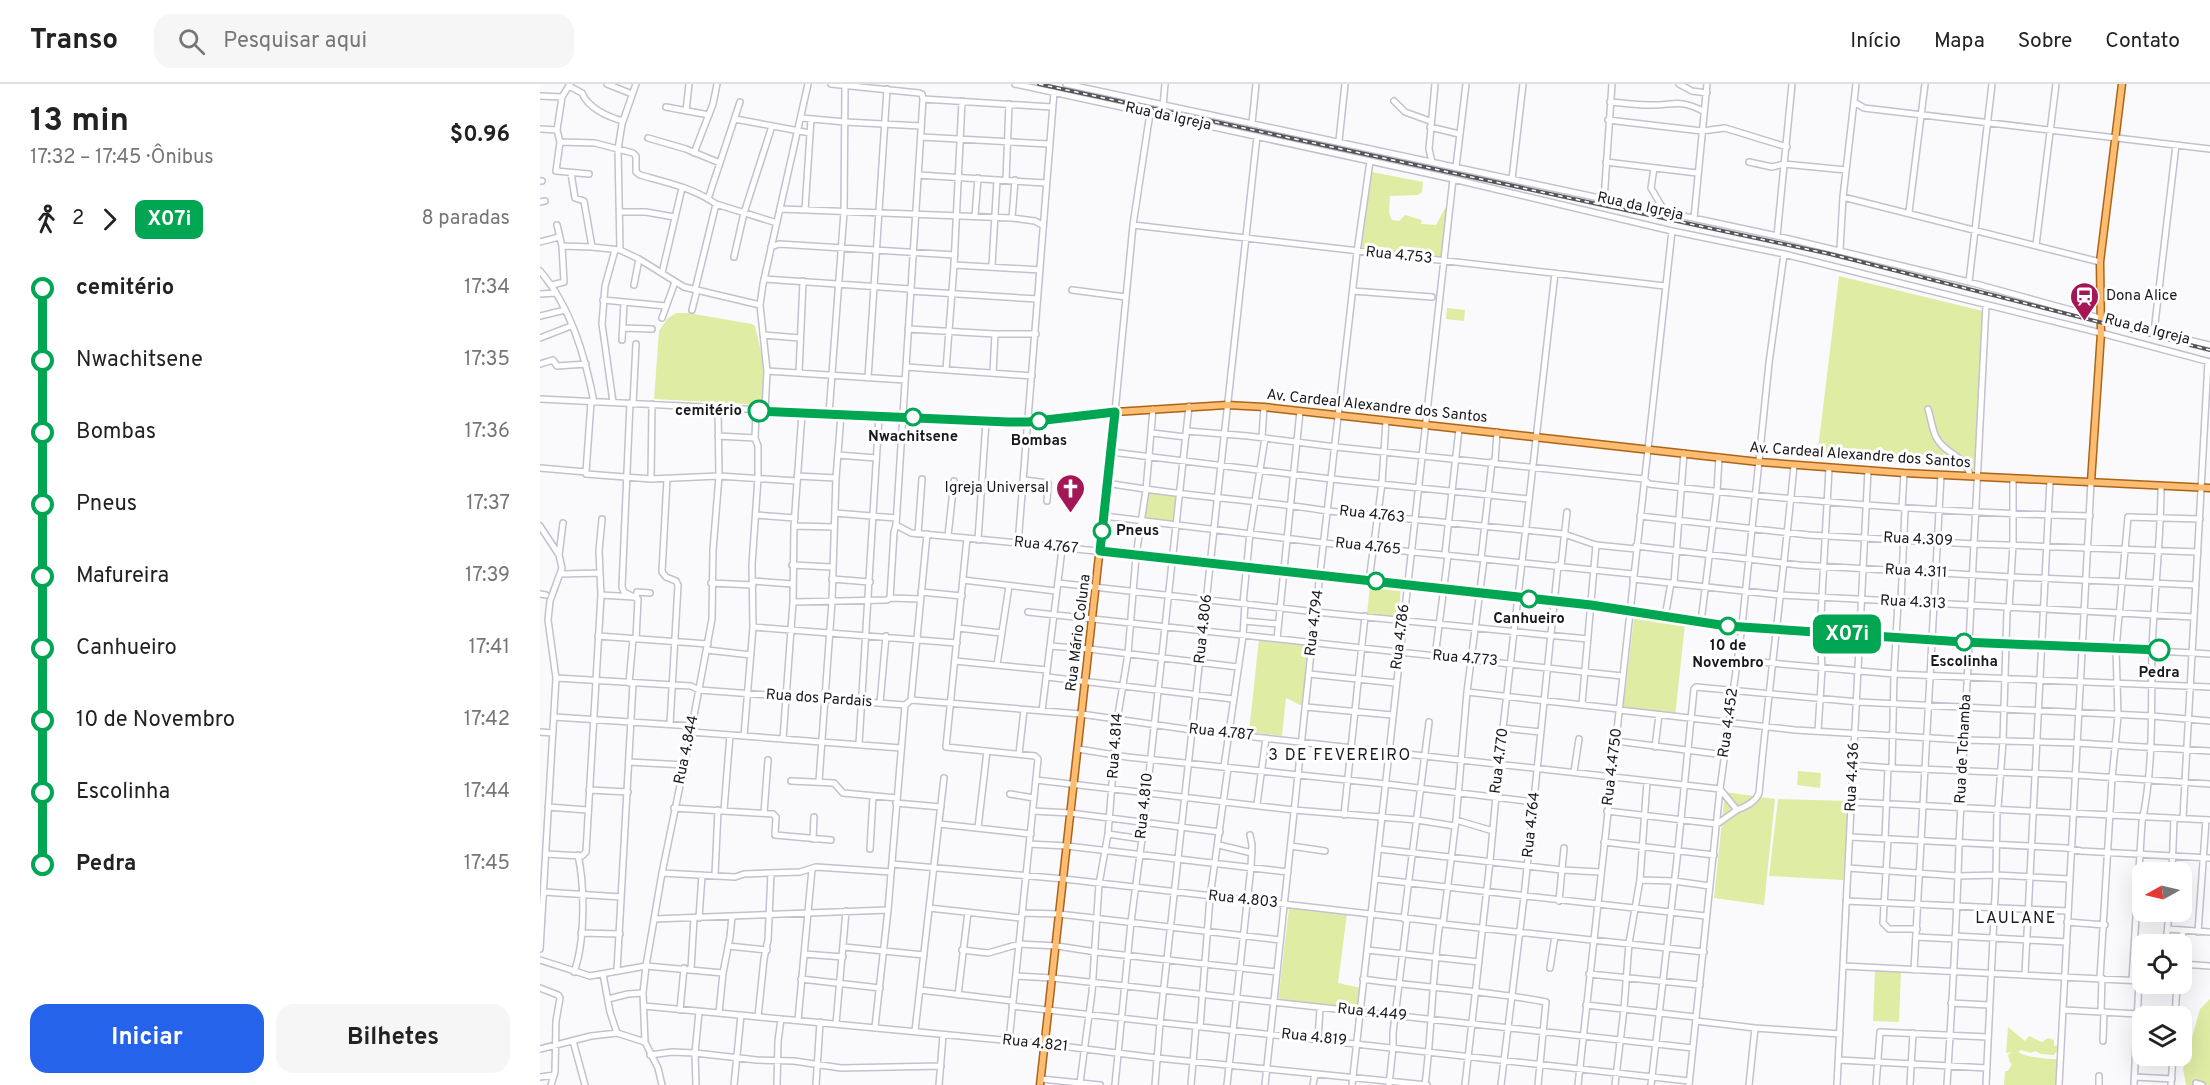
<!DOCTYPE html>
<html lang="pt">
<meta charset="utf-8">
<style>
:root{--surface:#fff;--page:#f6f6f6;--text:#222;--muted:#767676;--line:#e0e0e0;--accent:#2563eb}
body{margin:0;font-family:Overpass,sans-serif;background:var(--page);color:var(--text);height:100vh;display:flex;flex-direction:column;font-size:22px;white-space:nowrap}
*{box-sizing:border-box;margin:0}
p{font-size:20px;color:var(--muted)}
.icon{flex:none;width:33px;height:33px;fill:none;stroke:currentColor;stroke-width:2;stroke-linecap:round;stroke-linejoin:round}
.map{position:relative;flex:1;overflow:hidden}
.drawer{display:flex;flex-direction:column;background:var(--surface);width:540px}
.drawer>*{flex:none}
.badge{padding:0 12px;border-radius:9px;font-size:21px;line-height:39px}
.needle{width:39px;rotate:262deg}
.buttons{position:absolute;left:1592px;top:778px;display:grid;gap:12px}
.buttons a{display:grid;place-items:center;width:60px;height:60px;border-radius:12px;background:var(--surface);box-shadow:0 6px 24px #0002;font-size:30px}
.map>.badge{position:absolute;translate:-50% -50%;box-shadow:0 0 0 3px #fff}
.legs{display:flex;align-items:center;gap:9px;height:66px;padding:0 30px;font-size:20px}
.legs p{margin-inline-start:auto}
.summary{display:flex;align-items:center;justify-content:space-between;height:102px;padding:0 30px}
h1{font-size:33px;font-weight:700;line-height:45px}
.cta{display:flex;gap:12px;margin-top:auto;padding:12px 30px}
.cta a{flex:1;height:69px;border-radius:18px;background:var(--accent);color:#fff;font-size:24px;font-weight:700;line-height:69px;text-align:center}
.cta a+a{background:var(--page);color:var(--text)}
ul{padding:0 30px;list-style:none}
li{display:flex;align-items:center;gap:21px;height:72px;font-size:22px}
li i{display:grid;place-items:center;width:9px;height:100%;margin:0 8px;background:currentColor}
li i::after{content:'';width:15px;height:15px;margin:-8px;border:4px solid;border-radius:50%;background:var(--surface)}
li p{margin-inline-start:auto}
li:first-child i{background:linear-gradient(#0000 50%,currentColor 0)}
li:last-child i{background:linear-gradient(currentColor 50%,#0000 0)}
header{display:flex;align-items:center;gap:36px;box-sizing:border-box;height:84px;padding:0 30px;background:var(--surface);border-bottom:2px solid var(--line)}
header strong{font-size:28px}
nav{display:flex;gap:33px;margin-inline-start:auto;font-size:21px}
.search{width:420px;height:54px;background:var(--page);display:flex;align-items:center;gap:15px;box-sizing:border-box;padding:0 21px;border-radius:18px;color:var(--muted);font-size:22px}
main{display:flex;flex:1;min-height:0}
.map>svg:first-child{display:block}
.green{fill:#dfeca4}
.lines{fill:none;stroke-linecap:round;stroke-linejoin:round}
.minor-casing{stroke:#c4c0d0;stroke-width:8}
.major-casing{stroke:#ac6517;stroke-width:9}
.minor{stroke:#fff;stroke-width:5}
.major{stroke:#fcbc71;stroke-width:6}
.rail-casing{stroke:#555459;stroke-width:4}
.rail{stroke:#fff;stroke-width:1.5;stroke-dasharray:4.5;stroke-linecap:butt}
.line-1-casing{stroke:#fff;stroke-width:14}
.line-1{stroke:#00a651;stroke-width:9}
.stop-1-dot{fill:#fff;stroke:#00a651;stroke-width:3}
.labels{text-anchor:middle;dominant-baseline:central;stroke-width:6;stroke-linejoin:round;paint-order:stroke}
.street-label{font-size:15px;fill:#1a181e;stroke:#fff}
.poi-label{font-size:15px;fill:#1a181e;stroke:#fff;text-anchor:start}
.stop-label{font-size:15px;font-weight:bold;fill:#1a181e;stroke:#fff}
.neighbourhood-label{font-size:16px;letter-spacing:1.5px;fill:#1a181e;stroke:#fff}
</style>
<header>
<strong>Transo</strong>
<div class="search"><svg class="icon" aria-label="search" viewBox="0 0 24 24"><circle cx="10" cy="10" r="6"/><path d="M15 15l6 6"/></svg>Pesquisar aqui</div>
<nav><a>Início</a><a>Mapa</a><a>Sobre</a><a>Contato</a></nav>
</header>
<main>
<section class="drawer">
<div class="summary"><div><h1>13 min</h1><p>17:32 – 17:45 · Ônibus</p></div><b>$0.96</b></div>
<div class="legs"><svg class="icon" aria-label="walk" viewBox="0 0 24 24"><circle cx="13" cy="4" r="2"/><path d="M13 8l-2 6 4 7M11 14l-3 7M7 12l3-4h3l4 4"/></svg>2<svg class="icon" aria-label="forward" viewBox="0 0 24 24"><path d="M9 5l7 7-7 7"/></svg><b class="badge" style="background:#00a651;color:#fff">X07i</b><p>8 paradas</p></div>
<ul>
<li><i style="color:#00a651"></i><b>cemitério</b><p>17:34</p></li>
<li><i style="color:#00a651"></i><span>Nwachitsene</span><p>17:35</p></li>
<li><i style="color:#00a651"></i><span>Bombas</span><p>17:36</p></li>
<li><i style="color:#00a651"></i><span>Pneus</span><p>17:37</p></li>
<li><i style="color:#00a651"></i><span>Mafureira</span><p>17:39</p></li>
<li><i style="color:#00a651"></i><span>Canhueiro</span><p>17:41</p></li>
<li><i style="color:#00a651"></i><span>10 de Novembro</span><p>17:42</p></li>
<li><i style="color:#00a651"></i><span>Escolinha</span><p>17:44</p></li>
<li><i style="color:#00a651"></i><b>Pedra</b><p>17:45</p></li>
</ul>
<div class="cta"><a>Iniciar</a><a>Bilhetes</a></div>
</section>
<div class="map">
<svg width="1670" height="1001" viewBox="0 0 1670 1001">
<rect width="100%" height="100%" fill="#fafafd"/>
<path class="green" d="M832 88 883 98 882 108 878 111 850 112 849 129 852 136 859 137 865 131 882 136 881 140 896 141 908 119 903 177 820 166Z
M1299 192 1443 227 1437 386 1277 373Z
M907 224 925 226 924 237 906 235Z
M136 229H148L212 240 215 242 225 284 224 321 114 315 119 247 127 235Z
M606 408 636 411 633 437 603 434Z
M830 501 861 505 858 534 827 530Z
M1094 534 1145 540 1135 633 1083 626Z
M719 555 770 561 763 620 760 621 746 614 742 652 709 648Z
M1258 687 1281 689 1280 704 1257 701Z
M1185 708 1235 715 1224 821 1174 814Z
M1238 715 1309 717 1303 796 1229 792Z
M749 824 807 830 798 899 821 904 818 926 738 918Z
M1335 887 1361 888 1359 938 1333 937Z
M1670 915V1001H1646L1643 985 1660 925Z
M1468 943 1485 957 1489 952 1502 958 1508 954 1514 956V962L1518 961 1519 964 1514 971 1501 970 1495 967 1491 969 1481 966 1478 968C1489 974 1506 975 1519 975L1517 1001H1464L1465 987H1468L1472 980 1470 979 1468 971 1472 968 1466 969Z"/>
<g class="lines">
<defs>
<path id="minor" d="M67 0 92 10
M291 0 379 9 382 10 383 15
M475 0 913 95 1132 147 1244 170 1561 249 1670 278
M526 0 1237 152 1429 198 1589 242 1670 261
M1139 0 1152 7 1167 9
M29 2 42 9C48 24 68 33 83 37
M0 12 22 13
M383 15 512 23
M854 17 865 28 890 37
M1070 18C1083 19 1095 21 1108 21 1134 22 1137 14 1163 27
M1314 18 1324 24 1670 65
M623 22 625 0
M126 23 169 31
M146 27 149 0
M262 34 305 38 381 42
M195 35 270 49
M1068 36 1162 47 1185 44 1247 63
M712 39 716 0
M890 43 919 50
M0 45 17 46 20 58 55 59 93 69 96 72V88L100 91C125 98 154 104 176 120L237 139
M17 46 22 13 30 0
M381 53 508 60
M108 54 146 65 180 79
M799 57 805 0
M20 58 16 87 49 90
M154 69 173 20 177 0
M892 78 889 65 895 0
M1066 78 1157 89
M1209 78 1232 83 1244 80 1306 86
M916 83 926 0
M1114 84 1111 104 1125 128
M31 89 35 114 44 117 52 163
M378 91 505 99
M972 95 983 0
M466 96 469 20
M0 97H2
M1303 113 1560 178
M168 115 200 18
M1064 116 1072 0
M0 118 5 117
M241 125 472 134 495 137 502 141
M265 126 271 35
M80 128H106L134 133
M1369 128 1385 0
M435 132 438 94
M472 134 475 96
M1154 134 1167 0
M593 141 1125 202
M1237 152 1252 0
M0 158 19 153
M1496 161 1516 0
M22 162 52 163 80 166 99 175 144 203 220 221
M231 163 239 160 415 171
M80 166 78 65 82 40 96 0
M1300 166 1303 113 1316 0
M194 173 204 129 232 42
M414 181 500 186
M452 182 457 96
M0 187C31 223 45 272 54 318
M122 189 142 104
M224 195 370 205
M1429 198 1452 0
M12 201 24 198 22 162 17 141
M94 201 99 175
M155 206 176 120
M532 206 586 213
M370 207 497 215
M813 207 892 213
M0 210 16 209
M63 216 126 222
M152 226 157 206
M0 232 25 226
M122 234 135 198
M83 244 112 245
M368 245 455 250H496
M1614 248 1636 61
M223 251 260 254
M0 254 31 242
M82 256 84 218
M0 280 13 276 17 282 46 280
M366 283 492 292
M406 286 414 181 422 17
M227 287 365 296
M259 289 263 197
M453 289 455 250
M328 294 347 5
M0 315 468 338 499 337 575 328 593 141 610 29
M73 318 62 240 65 202 75 166
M90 319 82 503 84 508 94 513
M93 320 96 260
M1388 325C1391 334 1392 345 1396 353 1404 370 1426 371 1430 392
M225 327 227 287 220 221 223 200 268 0
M289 330 304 128 305 3
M647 347 708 352 796 363 1104 395 1109 400C1256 417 1403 429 1550 432
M612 349 646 353
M178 352 215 354
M722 353 724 323
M571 368 791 395 989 415
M298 371 336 374
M955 378 957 348
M0 384 46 388V390L111 395 179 392 257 397
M46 388 51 318
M257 392 296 394
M111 395 112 320
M127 395 122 488 126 493 136 497 138 501 130 640
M484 396 508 399 507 417
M568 399C640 413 715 415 788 427L1024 450 1056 461 1096 465
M1362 424 1364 389
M295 429 356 434
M216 431 255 434
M564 432 784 459 1093 490
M1100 432 1269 451 1435 460 1658 468
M356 441 371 449C587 468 802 494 1017 517 1073 523 1130 537 1186 542 1347 554 1508 561 1670 570
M0 442 19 471 22 484 10 517 8 536 16 594 0 865
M254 442 294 443
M378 450 382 395
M408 452 414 397
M427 454 406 663 495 672 498 675 469 957
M438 456 446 337
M478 460 514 8
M1096 462 1259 481 1472 493 1656 501
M905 470 919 345
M19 471 23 439
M941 475 952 378
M252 481 292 483
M1021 482 1027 428
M21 490 59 489
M292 495 330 498
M1093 495 1241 511 1654 533
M423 496 516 507
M213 497 253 500
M829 497 842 399 846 337
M171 499 213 501
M518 499 776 528 1048 555
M1134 499 1144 369
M381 508 422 512
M0 510 6 511
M61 511 94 513 98 515 96 555
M96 513 97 508 110 509
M350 514 354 448 356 441 383 15
M253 518 347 516 350 514 380 515
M1361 518 1365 425
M703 519 710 449 725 354
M488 528 1082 592
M1125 533 1131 499
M704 537 738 540
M1161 538 1177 408 1179 373
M213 543 417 559
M418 544 461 549
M58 552 168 560
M737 555 760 327
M510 562 549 565 698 583
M167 566 211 571
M895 573 908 471
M1197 576 1354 590 1670 603
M415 577 507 586
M457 581 469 502
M769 590 856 599
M507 593 693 615
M16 594 151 602 159 606 365 621 371 616 541 630 652 646 1180 705 1197 726C1205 723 1216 718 1219 709 1229 599 1244 490 1254 381
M89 599 93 555
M927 608 1079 625
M371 616 387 450
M340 619 346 552
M1042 620 1056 461
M766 623 852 631
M1079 626 1255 646 1425 656 1537 659 1670 667
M502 627 522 465
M14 633 152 642
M963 644 1001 648
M1278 647 1282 585 1280 549 1289 384
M0 648 13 649
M151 648 361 664
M204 652 213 543 212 481 218 394V362L215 354 216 327
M243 655 253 518 254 442 262 329
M1076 657 1185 671
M319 660 339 332
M1115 663 1119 631
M538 665 587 673 846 700 994 718
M479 670 484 626
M89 678 145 681
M1312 681 1352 684 1535 691 1670 700
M684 683 703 552 705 519
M1352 684 1354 590 1358 518
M1034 688 1039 655
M496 696 754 726 877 736 915 742
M251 697 294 699 303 709 357 714
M279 697 292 517 296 394 301 331
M49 706 88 708
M470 710 494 714
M1312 718 1670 736
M356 719 401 723
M717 720 726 654
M8 723 47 726
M134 724 233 730 236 733 235 751 291 756
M1458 724 1463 657 1467 527 1469 524 1473 461V395
M184 726 190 651
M493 727 530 729 680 748
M1067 727 1177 740 1197 726
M224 729 228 676
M804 731 825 532
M1643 734 1668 278
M916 736 953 747
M399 740 491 750
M438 744 447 667
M568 750 602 755
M1310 753 1526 764 1541 767 1670 774
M273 755 274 733
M1345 755 1348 684
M1348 755 1343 839 1349 845H1377
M1064 758 1174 771
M489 760 527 762 748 788
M679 761 712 769
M751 762 785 767
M330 765 333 712
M839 765 1022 786 1060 788
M6 770 42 772 46 768 61 511 59 467 62 435
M352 780 524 795 900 838 903 840 1164 868
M1308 784 1418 792 1456 791 1529 795
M122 789 195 793 204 790 260 788 276 783 351 788
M1632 789 1634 734
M175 791 178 726
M835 795 1166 832
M1100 796 1134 797 1170 802
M4 808 81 813
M1019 817 1024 764
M1306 817 1528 827
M389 824 481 834
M482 829 519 830 740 856
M159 834 162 791
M114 835 348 826
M864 835 889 638
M1527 838 1565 841
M903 840 916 736 927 608 944 475
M1628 845 1670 848
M1658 848 1666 736
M41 849 80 850
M1415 852 1527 858
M1376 853 1415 855
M1626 861 1629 828
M188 862 227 866
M304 863 384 871
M422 866 448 869 479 860 517 862 556 868 737 888
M827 866 939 878
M1641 866 1643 847
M264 870 303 873
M0 876 50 892 106 882 183 889
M1641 880 1670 882
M1303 882 1602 897
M1010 884 1015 852
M151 885 154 834
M1374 886 1401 391
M77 887 93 599
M34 888C45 859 45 802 38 771
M63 890 70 928 77 949
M1049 890 1160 901
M1485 890 1510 397
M476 892 512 894 1153 964
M1560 894 1572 694 1578 632 1576 565 1588 433 1660 435
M261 895 340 904
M823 895C884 904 946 906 1006 918L998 1001
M1592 896 1602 738C1614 682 1611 623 1612 566 1614 511 1621 457 1621 402
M0 904 18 911 20 914 16 937 15 988 11 1001
M380 906 473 917
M418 911 428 828
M68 915 88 910 103 909
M1411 919 1449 921
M1046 921 1156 933
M104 922 505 960 617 974 887 1001
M472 922 1149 997
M140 926 144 884
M1524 926 1635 932
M1561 927 1562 894
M179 929 183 889 190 853 192 832
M218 933 224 875 228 856 231 789
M1635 933 1637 900
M258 936 272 785
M1156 937 1215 944 1300 950
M296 940 306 827
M335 943 348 826 365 621
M660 943 670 813 688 684
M375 947 404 694
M778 955 780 924
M33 957 45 1001
M1563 957 1564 928
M0 965 51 952 77 949 105 958
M110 971 132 968 155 969 217 976 254 977 301 984 401 982
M1299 976 1447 984
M0 993 14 991
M1595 993 1632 995
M501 995 560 1001
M540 999 552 908 559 800 568 750 577 637 588 570 596 472 606 406 613 325
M1656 999 1662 1001
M122 1001 118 984 105 958 103 909 106 882 122 789 151 648 172 535 173 466 179 392 178 325
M156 1001 155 969 159 928
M194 1001 201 931
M237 1001 238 957 241 935
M276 1001 280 938
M399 1001 403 951
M575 1001 591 838 602 755 649 322
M615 1001 620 939 717 52
M651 1001 656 942
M687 1001 711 783 712 761 710 751
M725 1001 772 559 817 168 830 77
M773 1001 775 990
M812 1001 913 95
M849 1001 853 963V949L867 835
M885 1001C892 947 892 892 900 838
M925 1001 950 777 959 679 1015 189
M961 1001 984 813 1018 481
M1038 1001 1132 147
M1075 1001 1084 925 1089 859 1100 796 1107 697
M1111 1001 1137 775 1154 605 1156 603 1318 618 1612 632 1670 637
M1149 1001 1180 705 1202 542 1229 279 1244 170
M1209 1001 1215 944
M1297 1001 1328 386
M1336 1001 1340 948 1448 953
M1370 1001 1373 949
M1407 1001C1412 920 1417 839 1419 759L1446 221
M1446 1001 1456 791 1457 724
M1519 1001 1551 398
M1559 1001V992
M1594 1001 1599 897
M1631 1001 1633 972"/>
<path id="major" d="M1551 398 1561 249 1560 178 1582 0
M500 1001 575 328 687 321 724 323 1219 378 1364 389 1670 404"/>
</defs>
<use href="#minor" class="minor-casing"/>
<use href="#major" class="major-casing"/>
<use href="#minor" class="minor"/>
<use href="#major" class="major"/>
<defs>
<path id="rail" d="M499 0 1290 170 1670 266"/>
</defs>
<use href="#rail" class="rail-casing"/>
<use href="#rail" class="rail"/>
</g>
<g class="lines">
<defs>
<path id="line-1" d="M219 327 468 338H488L575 328 560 467 1051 521 1187 542 1423 558 1619 566"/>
</defs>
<use href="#line-1" class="line-1-casing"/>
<use href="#line-1" class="line-1"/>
</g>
<defs>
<symbol id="station-pin" viewBox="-11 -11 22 30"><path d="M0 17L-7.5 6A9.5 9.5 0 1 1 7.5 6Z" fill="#a51657" stroke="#fff"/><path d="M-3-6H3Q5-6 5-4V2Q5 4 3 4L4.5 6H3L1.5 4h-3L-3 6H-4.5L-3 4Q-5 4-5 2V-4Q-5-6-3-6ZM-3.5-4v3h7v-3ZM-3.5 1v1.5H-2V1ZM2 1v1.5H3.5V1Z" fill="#fff"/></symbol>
<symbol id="church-pin" viewBox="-11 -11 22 30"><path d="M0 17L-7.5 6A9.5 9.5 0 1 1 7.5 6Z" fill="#a51657" stroke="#fff"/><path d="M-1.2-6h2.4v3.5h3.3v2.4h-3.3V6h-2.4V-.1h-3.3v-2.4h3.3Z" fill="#fff"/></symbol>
</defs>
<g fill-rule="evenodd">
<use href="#station-pin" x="1528" y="196" width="33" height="45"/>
<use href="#church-pin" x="514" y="388" width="33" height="45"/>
</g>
<g class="stop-1-dot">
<circle cx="219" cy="327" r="10"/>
<circle cx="373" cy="333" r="8"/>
<circle cx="499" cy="337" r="8"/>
<circle cx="562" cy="447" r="8"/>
<circle cx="836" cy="497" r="8"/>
<circle cx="989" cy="515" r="8"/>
<circle cx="1188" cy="542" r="8"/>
<circle cx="1424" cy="558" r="8"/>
<circle cx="1619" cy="566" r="10"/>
</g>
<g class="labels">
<g class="street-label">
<text transform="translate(628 33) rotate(12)">Rua da Igreja</text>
<text transform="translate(1100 123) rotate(12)">Rua da Igreja</text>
<text transform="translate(859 172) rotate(6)">Rua 4.753</text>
<text transform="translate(1607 246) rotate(14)">Rua da Igreja</text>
<text transform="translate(837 323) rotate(6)">Av. Cardeal Alexandre dos Santos</text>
<text transform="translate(1320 372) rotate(4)">Av. Cardeal Alexandre dos Santos</text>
<text transform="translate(832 431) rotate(6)">Rua 4.763</text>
<text transform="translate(1378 456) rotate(3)">Rua 4.309</text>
<text transform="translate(506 462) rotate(6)">Rua 4.767</text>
<text transform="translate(828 463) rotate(6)">Rua 4.765</text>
<text transform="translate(1376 488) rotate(3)">Rua 4.311</text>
<text transform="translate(1373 519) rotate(3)">Rua 4.313</text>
<text transform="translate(775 539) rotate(-83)">Rua 4.794</text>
<text transform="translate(664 545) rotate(-84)">Rua 4.806</text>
<text transform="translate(539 549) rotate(-83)">Rua Mário Coluna</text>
<text transform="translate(861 553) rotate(-83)">Rua 4.786</text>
<text transform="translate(925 575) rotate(5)">Rua 4.773</text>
<text transform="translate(279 615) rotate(4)">Rua dos Pardais</text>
<text transform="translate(1189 639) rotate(-82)">Rua 4.452</text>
<text transform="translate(681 649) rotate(6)">Rua 4.787</text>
<text transform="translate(576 662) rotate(-86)">Rua 4.814</text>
<text transform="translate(1424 665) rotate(-87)">Rua de Tchamba</text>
<text transform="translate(147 666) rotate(-78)">Rua 4.844</text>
<text transform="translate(960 677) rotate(-83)">Rua 4.770</text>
<text transform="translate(1073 683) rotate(-83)">Rua 4.4750</text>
<text transform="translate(1313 693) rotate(-87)">Rua 4.436</text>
<text transform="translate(605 722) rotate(-84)">Rua 4.810</text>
<text transform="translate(992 741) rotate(-84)">Rua 4.764</text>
<text transform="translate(703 816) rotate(6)">Rua 4.803</text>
<text transform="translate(832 929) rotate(6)">Rua 4.449</text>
<text transform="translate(774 954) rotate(6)">Rua 4.819</text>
<text transform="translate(495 960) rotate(6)">Rua 4.821</text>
</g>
<g class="poi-label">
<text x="1566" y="212">Dona Alice</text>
<text x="509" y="404" text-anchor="end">Igreja Universal</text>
</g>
<g class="stop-label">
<text x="202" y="327" text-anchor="end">cemitério</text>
<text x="373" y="353">Nwachitsene</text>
<text x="499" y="357">Bombas</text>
<text x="576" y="447" text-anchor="start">Pneus</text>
<text x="989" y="535">Canhueiro</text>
<text x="1188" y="562">10 de<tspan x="1188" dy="17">Novembro</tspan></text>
<text x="1424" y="578">Escolinha</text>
<text x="1619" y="589">Pedra</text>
</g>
<g class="neighbourhood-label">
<text x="800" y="672">3 DE FEVEREIRO</text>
<text x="1476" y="835">LAULANE</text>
</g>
</g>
</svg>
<div class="buttons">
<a><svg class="needle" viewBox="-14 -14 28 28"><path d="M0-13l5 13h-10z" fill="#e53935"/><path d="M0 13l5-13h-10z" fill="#767676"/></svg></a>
<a><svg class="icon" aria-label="locate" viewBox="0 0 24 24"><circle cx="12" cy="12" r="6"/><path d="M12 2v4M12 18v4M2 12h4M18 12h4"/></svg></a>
<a><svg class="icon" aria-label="layers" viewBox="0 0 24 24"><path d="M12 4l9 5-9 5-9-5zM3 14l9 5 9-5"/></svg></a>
</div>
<b class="badge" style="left:1307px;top:550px;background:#00a651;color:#fff">X07i</b>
</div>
</main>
